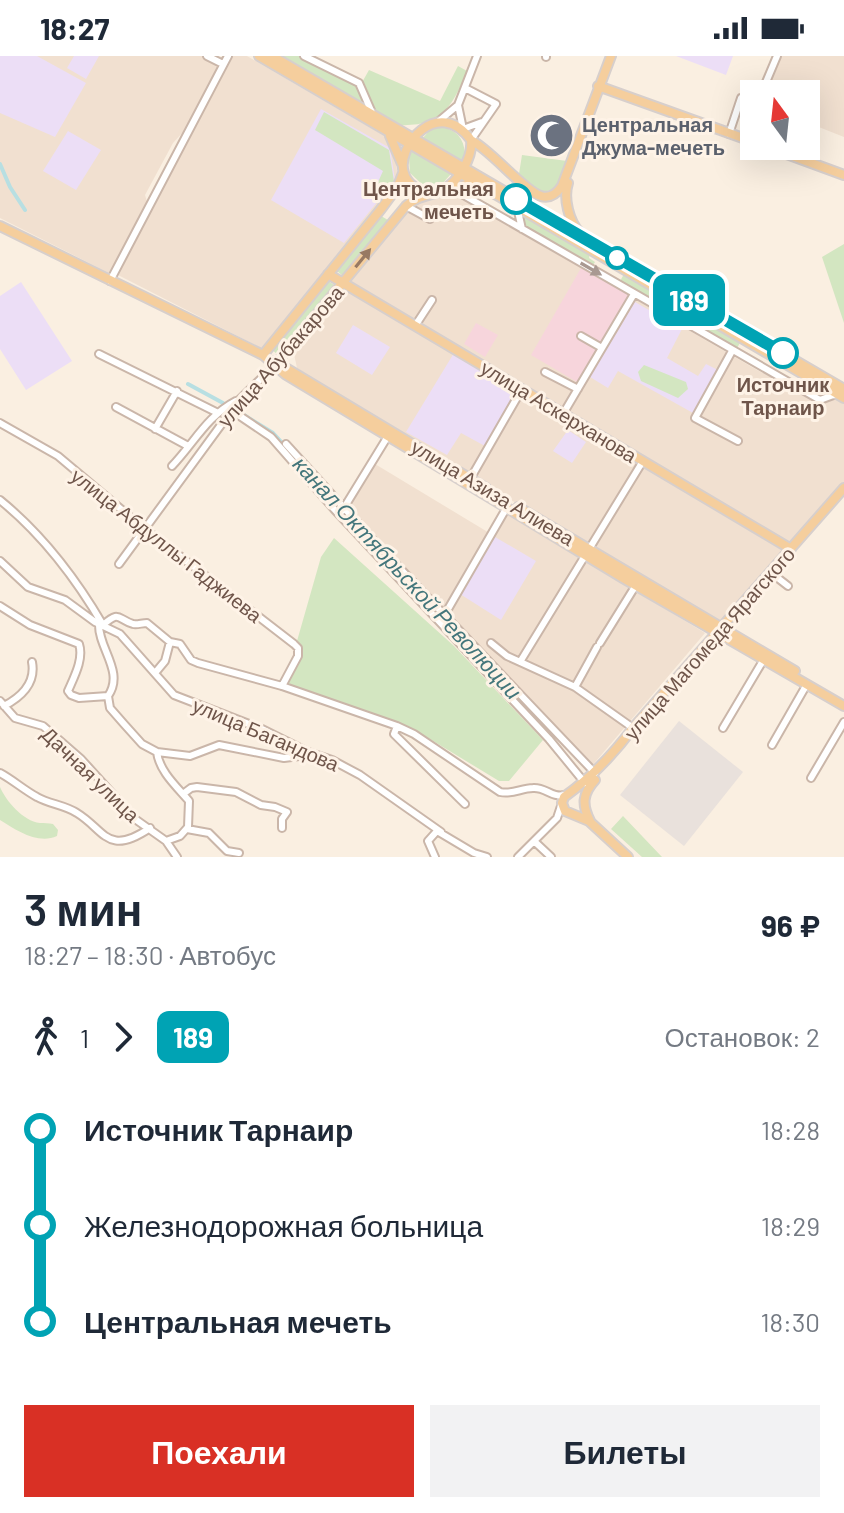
<!DOCTYPE html>
<html lang="ru">
<meta charset="utf-8">
<style>
:root{--surface:#fff;--page:#f2f2f3;--text:#1f2937;--muted:#747a83;--accent:#d93025}
body{margin:0;font-family:Barlow,sans-serif;background:var(--page);color:var(--text);height:100vh;display:flex;flex-direction:column;font-size:30px;white-space:nowrap}
*{box-sizing:border-box;margin:0}
p{font-size:26px;color:var(--muted)}
.icon{flex:none;width:44px;height:44px;fill:none;stroke:currentColor;stroke-width:2;stroke-linecap:round;stroke-linejoin:round}
.map{position:relative;height:801px;overflow:hidden}
.drawer{display:flex;flex-direction:column;background:var(--surface);flex:1}
.drawer>*{flex:none}
.badge{padding:0 16px;border-radius:12px;font-size:28px;line-height:52px}
.needle{width:52px;rotate:345deg}
.tools{position:absolute;left:740px;top:24px;display:grid;gap:16px}
.tools a{display:grid;place-items:center;width:80px;height:80px;border-radius:0px;background:var(--surface);box-shadow:0 8px 32px #0002;font-size:40px}
.map>.badge{position:absolute;translate:-50% -50%;box-shadow:0 0 0 4px #fff}
.legs{display:flex;align-items:center;gap:12px;height:88px;padding:0 24px;font-size:26px}
.legs p{margin-inline-start:auto}
.headline{display:flex;align-items:center;justify-content:space-between;height:136px;padding:0 24px}
h1{font-size:44px;font-weight:600;line-height:60px}
.action{display:flex;gap:16px;margin-top:auto;padding:16px 24px}
.action a{flex:1;height:92px;border-radius:0px;background:var(--accent);color:#fff;font-size:32px;font-weight:600;line-height:92px;text-align:center}
.action a+a{background:var(--page);color:var(--text)}
ul{padding:0 24px;list-style:none}
li{display:flex;align-items:center;gap:28px;height:96px;font-size:30px}
li i{display:grid;place-items:center;width:12px;height:100%;margin:0 10px;background:currentColor}
li i::after{content:'';width:20px;height:20px;margin:-10px;border:6px solid;border-radius:50%;background:var(--surface)}
li p{margin-inline-start:auto}
li:first-child i{background:linear-gradient(#0000 50%,currentColor 0)}
li:last-child i{background:linear-gradient(currentColor 50%,#0000 0)}
.status{display:flex;justify-content:space-between;align-items:center;height:56px;padding:0 40px;background:var(--surface);direction:ltr}
.status svg{height:22px;fill:currentColor}
.map>svg:first-child{display:block}
.residential{fill:#f1e0d0}
.industrial{fill:#e9e1dc}
.education{fill:#ecdef6}
.medical{fill:#f7d5dc}
.green{fill:#d3e6c1}
.lines{fill:none;stroke-linecap:round;stroke-linejoin:round}
.canal{stroke:#b8dfe2;stroke-width:4}
.minor-casing{stroke:#cab6a9;stroke-width:10}
.major-casing{stroke:#d7cfcc;stroke-width:12}
.minor{stroke:#fff;stroke-width:6}
.major{stroke:#f5ce9d;stroke-width:8}
.oneway{fill:#977963}
.oneway2{fill:#a99992}
.line-1-casing{stroke:#fff;stroke-width:18}
.line-1{stroke:#00a3b4;stroke-width:12}
.stop-1-dot{fill:#fff;stroke:#00a3b4;stroke-width:4}
.labels{text-anchor:middle;dominant-baseline:central;stroke-width:6;stroke-linejoin:round;paint-order:stroke}
.worship-label{font-size:20px;font-weight:bold;fill:#5b616d;stroke:#fef3e7;text-anchor:start}
.stop-label{font-size:20px;font-weight:bold;fill:#6f554a;stroke:#fef3e7;text-anchor:end}
.street-label{font-size:20px;fill:#6f554a;stroke:#fef3e7}
.water-label{font-size:22px;font-style:italic;fill:#43767b;stroke:#fef3e7}
</style>
<div class="status"><b>18:27</b><svg viewBox="0 0 49 12"><path d="M0 12V9h3v3zM5 12V6h3v6zM10 12V3h3v9zM15 12V0h3v12zM26 1h20v11H26zM47 4h2v5h-2z"/></svg></div>
<div class="map">
<svg width="844" height="801" viewBox="0 0 844 801">
<rect width="100%" height="100%" fill="#faefe1"/>
<path class="residential" d="M0 0H206L219 8 184 75 173 87 145 139 148 149 109 217 0 162Z
M229 0H247L388 82 395 94 397 115 394 133 266 289 261 292 118 219Z
M776 0H844V81L806 66V38H761Z
M451 136 757 314 821 346 835 340 844 346V428L722 568 404 381 297 312 294 298 405 154 418 145 433 144Z
M375 408 491 478 443 556 348 452Z
M507 457 705 577 591 711 447 559Z"/>
<path class="industrial" d="M679 665 743 716 684 790 620 739Z"/>
<path class="education" d="M0 0H37L86 27 55 81 0 57Z
M74 0H99L86 23 67 12Z
M676 0H733L726 19Z
M321 53 390 92 395 124 344 187 271 144Z
M68 75 101 94 76 134 43 115Z
M21 226 72 305 26 334 0 293V240Z
M635 246 682 273 667 302 698 320 706 308 718 314 693 357 618 315 608 332 590 321Z
M353 269 390 291 372 319 336 297Z
M454 297 518 334 485 390 461 377 447 399 406 376Z
M568 374 586 386 572 407 553 395Z
M495 481 536 505 501 564 460 538Z"/>
<path class="medical" d="M581 212 629 239 577 326 531 299Z
M476 267 498 279 485 301 464 288Z"/>
<path class="green" d="M283 0H299L360 30 369 14 440 45 458 10 467 15C453 49 442 71 399 69Z
M324 56 389 94 394 125 383 138 374 135 383 115 315 74Z
M440 71C456 73 464 82 465 98L459 108 421 84 431 73Z
M412 95 451 118 441 129 424 130 410 117 409 102Z
M522 99 567 105 555 134 538 136 519 118Z
M520 158 590 197 589 202 595 206 592 211 524 171Z
M381 160 388 164 343 220 337 215Z
M844 188V267L822 201Z
M624 218 741 285 736 294 619 227Z
M327 224 334 229 277 298 271 293Z
M644 309 686 326 688 333 678 342 641 325 638 316Z
M334 482 454 590 543 684 509 725H499L415 674 287 629 285 626 299 602 301 591 297 585 321 501Z
M0 731C6 745 23 765 40 767 44 767 49 767 53 768L58 774 57 780C38 789 16 774 0 764Z
M623 760 662 801H642L611 773Z"/>
<g class="lines">
<path class="canal" d="M0 108 10 131 25 154
M188 328 223 347
M239 356 273 377 285 390
M322 432 351 464"/>
<defs>
<path id="minor" d="M207 0 223 8
M304 0 359 27 373 59
M546 1V0
M465 32 496 48 471 84
M761 38 777 0
M458 49 463 73 482 66
M439 65 458 49 477 0
M729 78 741 42 754 45
M453 133 820 344 836 338
M406 150 430 163
M517 151 522 173
M110 225 228 0
M415 270 432 244
M581 280 602 292
M732 295 695 362 738 385
M99 298 218 357
M545 316 578 333
M116 351 188 390
M231 354 271 381 334 453 549 683 585 727
M563 358 634 238
M0 367 58 400 141 470 294 588 298 592V600L282 630
M155 373 177 335
M286 388 374 485 595 717
M172 410C194 387 207 360 236 345
M469 425 522 333
M0 444C43 479 75 521 103 569
M342 455 388 380
M0 505 28 531 65 544 95 566 120 578 174 639 262 673 308 696 332 704 360 719 441 776
M119 508 240 343 274 310
M770 516 788 530
M0 550 30 569 79 588C84 603 74 621 68 635L71 639 79 642 108 640 110 652 124 668 142 688 157 696 190 700 219 689 284 702 307 699 308 696
M444 560 507 451
M99 568C98 592 125 616 108 640
M103 569C120 554 117 563 133 568 137 569 142 567 147 567L170 586 180 588 191 604 198 607 282 630 397 670 414 678 500 736C513 739 521 732 533 732 546 731 551 742 565 739
M491 587 507 600 575 631 633 672
M600 587 636 529
M520 606 643 405
M155 617 165 605 170 586
M575 631 597 591
M0 645 15 662 43 670 81 703 135 763 166 785 177 801
M4 650C21 641 36 627 32 606
M397 670 394 678 465 748
M723 672 764 603
M772 689 807 628
M157 696C159 715 177 731 189 745L188 771 180 780 166 785
M0 717C13 724 24 734 37 741 49 748 65 749 77 757 105 774 107 801 150 772
M811 722 844 666
M183 738 191 732 197 731 236 736 261 749 275 751 287 756 282 763V772
M187 773 209 777 227 795 239 797
M534 785 551 801
M435 801 428 785 437 775 474 797 487 801
M518 801 557 762 562 747"/>
<path id="major" d="M259 0 844 342
M272 0 844 333
M598 30 754 86
M390 80 402 108
M471 84C492 95 525 136 541 140 551 143 557 137 562 130L611 0
M765 90 844 119
M568 127C563 142 569 166 580 177
M445 134 475 127
M0 170 263 299 285 318 623 522 844 650
M328 218 791 493
M263 299 381 153 398 130 403 117
M274 305 427 397
M274 310 406 150C418 139 430 140 443 134 459 125 473 101 471 84 438 39 395 91 404 117 407 128 417 133 426 138
M459 416 486 432
M518 451 795 615
M590 765C582 749 582 738 595 724
M628 801 589 765 565 755 562 747 564 741C592 721 612 700 633 672L844 432"/>
</defs>
<use href="#minor" class="minor-casing"/>
<use href="#major" class="major-casing"/>
<use href="#minor" class="minor"/>
<use href="#major" class="major"/>
</g>
<defs><path id="oneway-solid" d="M-6-.8H1V-3.2L6.5 0L1 3.2V.8H-6Z" transform="scale(2)"/></defs>
<use class="oneway" href="#oneway-solid" transform="translate(363 202) rotate(-51)"/>
<use class="oneway2" href="#oneway-solid" transform="translate(591 213) rotate(30)"/>
<g class="lines">
<defs>
<path id="line-1" d="M516 143 783 297"/>
</defs>
<use href="#line-1" class="line-1-casing"/>
<use href="#line-1" class="line-1"/>
</g>
<defs>
<symbol id="mosque-disc" viewBox="-11 -11 22 22"><circle r="9.5" fill="#6b7280" stroke="#fef3e7"/><path d="M3.5-4.9A6 6 0 1 0 3.5 4.9A5 5 0 1 1 3.5-4.9Z" fill="#fff"/></symbol>
</defs>
<g fill-rule="evenodd">
<use href="#mosque-disc" x="526" y="54" width="51" height="51"/>
</g>
<g class="stop-1-dot">
<circle cx="516" cy="143" r="14"/>
<circle cx="617" cy="202" r="10"/>
<circle cx="783" cy="297" r="14"/>
</g>
<g class="labels">
<g class="worship-label">
<text x="582" y="68">Центральная<tspan x="582" dy="23">Джума-мечеть</tspan></text>
</g>
<g class="stop-label">
<text x="494" y="132">Центральная<tspan x="494" dy="23">мечеть</tspan></text>
<text x="783" y="328" text-anchor="middle">Источник<tspan x="783" dy="23">Тарнаир</tspan></text>
</g>
<g class="street-label">
<text transform="translate(280 300) rotate(-49)">улица Абубакарова</text>
<text transform="translate(559 355) rotate(31)">улица Аскерханова</text>
<text transform="translate(493 436) rotate(31)">улица Азиза Алиева</text>
<text transform="translate(167 489) rotate(38)">улица Абдуллы Гаджиева</text>
<text transform="translate(709 587) rotate(-49)">улица Магомеда Ярагского</text>
<text transform="translate(266 678) rotate(23)">улица Багандова</text>
<text transform="translate(91 718) rotate(44)">Дачная улица</text>
</g>
<g class="water-label">
<text transform="translate(408 521) rotate(47)">канал Октябрьской Революции</text>
</g>
</g>
</svg>
<div class="tools">
<a><svg class="needle" viewBox="-14 -14 28 28"><path d="M0-13l5 13h-10z" fill="#e53935"/><path d="M0 13l5-13h-10z" fill="#747a83"/></svg></a>
</div>
<b class="badge" style="left:689px;top:244px;background:#00a3b4;color:#fff">189</b>
</div>
<section class="drawer">
<div class="headline"><div><h1>3 мин</h1><p>18:27 – 18:30 · Автобус</p></div><b>96 ₽</b></div>
<div class="legs"><svg class="icon" aria-label="walk" viewBox="0 0 24 24"><circle cx="13" cy="4" r="2"/><path d="M13 8l-2 6 4 7M11 14l-3 7M7 12l3-4h3l4 4"/></svg>1<svg class="icon" aria-label="forward" viewBox="0 0 24 24"><path d="M9 5l7 7-7 7"/></svg><b class="badge" style="background:#00a3b4;color:#fff">189</b><p>Остановок: 2</p></div>
<ul>
<li><i style="color:#00a3b4"></i><b>Источник Тарнаир</b><p>18:28</p></li>
<li><i style="color:#00a3b4"></i><span>Железнодорожная больница</span><p>18:29</p></li>
<li><i style="color:#00a3b4"></i><b>Центральная мечеть</b><p>18:30</p></li>
</ul>
<div class="action"><a>Поехали</a><a>Билеты</a></div>
</section>
